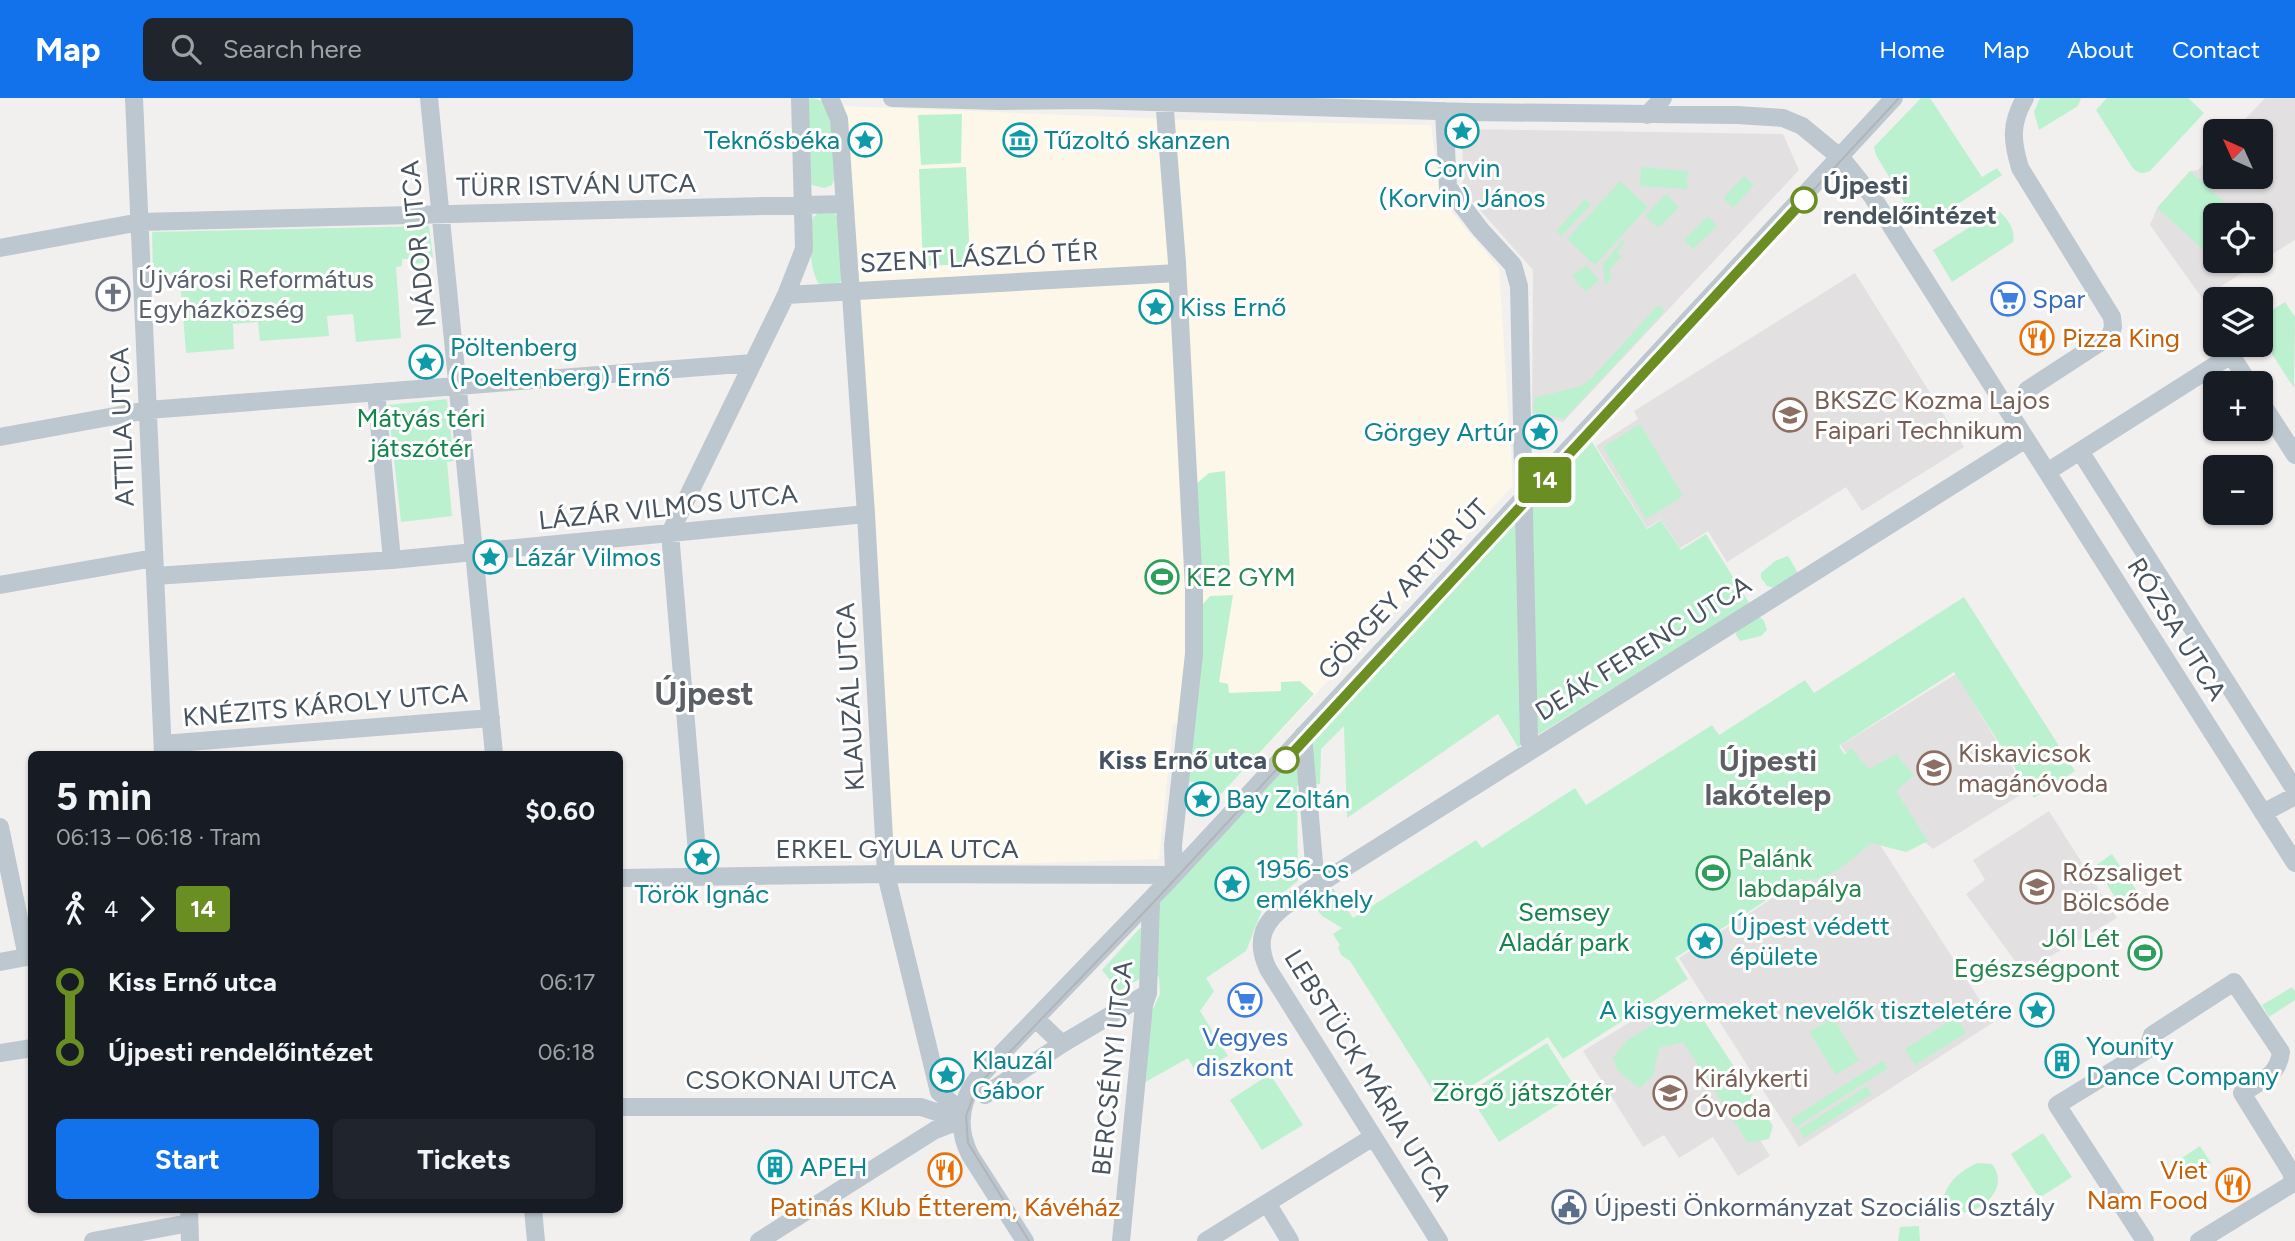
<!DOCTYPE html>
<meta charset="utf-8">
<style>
:root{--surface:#171b24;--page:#20242c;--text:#f1f3f6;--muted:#9ea1a6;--accent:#1172eb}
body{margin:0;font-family:Figtree,sans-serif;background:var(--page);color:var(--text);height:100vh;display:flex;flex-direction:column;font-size:26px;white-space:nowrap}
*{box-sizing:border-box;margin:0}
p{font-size:23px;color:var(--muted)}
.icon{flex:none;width:38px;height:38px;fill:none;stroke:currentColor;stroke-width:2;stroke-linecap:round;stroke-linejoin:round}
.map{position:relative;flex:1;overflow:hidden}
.side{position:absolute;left:28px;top:653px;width:595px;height:462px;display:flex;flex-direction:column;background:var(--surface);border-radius:10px;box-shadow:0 2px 5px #0004}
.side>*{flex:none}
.badge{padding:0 14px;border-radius:5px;font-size:24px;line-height:46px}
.needle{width:46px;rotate:315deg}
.fabs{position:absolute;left:2203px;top:21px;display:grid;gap:14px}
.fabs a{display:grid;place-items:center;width:70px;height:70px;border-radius:10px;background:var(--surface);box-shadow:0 2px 5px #0004;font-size:35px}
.map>.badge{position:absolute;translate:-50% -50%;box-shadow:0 0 0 4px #fff}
.legs{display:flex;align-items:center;gap:10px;height:77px;padding:0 28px;font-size:23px}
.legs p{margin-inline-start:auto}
.overview{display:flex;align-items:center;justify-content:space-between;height:119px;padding:0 28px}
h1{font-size:38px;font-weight:700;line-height:52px}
.cta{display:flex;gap:14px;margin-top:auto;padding:14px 28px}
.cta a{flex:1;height:80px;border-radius:10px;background:var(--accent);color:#fff;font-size:28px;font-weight:700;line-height:80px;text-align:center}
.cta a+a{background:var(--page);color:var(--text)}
ul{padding:0 28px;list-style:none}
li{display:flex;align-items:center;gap:24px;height:70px;font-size:26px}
li i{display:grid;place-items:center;width:10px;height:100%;margin:0 9px;background:currentColor}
li i::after{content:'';width:18px;height:18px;margin:-9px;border:5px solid;border-radius:50%;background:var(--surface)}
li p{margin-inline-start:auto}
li:first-child i{background:linear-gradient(#0000 50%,currentColor 0)}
li:last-child i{background:linear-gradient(currentColor 50%,#0000 0)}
header{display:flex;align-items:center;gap:42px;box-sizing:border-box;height:98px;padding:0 35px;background:var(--accent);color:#fff}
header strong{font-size:33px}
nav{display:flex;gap:38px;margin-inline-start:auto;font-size:24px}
.search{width:490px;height:63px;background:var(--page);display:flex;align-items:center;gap:18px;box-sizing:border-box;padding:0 24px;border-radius:10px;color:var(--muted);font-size:26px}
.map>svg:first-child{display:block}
.commercial{fill:#fdf7e9}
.education{fill:#e3e0e1;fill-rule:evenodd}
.green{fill:#bcf1d0}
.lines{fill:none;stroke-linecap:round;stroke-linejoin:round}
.minor{stroke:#bdc7cf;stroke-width:18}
.tram{stroke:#b1b5ba;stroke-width:2}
.line-1-casing{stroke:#fff;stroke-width:16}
.line-1{stroke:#6b8e23;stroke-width:10}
.stop-1-dot{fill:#fff;stroke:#6b8e23;stroke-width:3.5}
.labels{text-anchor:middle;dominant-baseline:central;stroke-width:6;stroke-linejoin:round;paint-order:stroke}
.culture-label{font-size:26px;fill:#0d838f;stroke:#fff;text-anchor:start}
.street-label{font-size:26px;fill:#47535e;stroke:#fff}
.stop-label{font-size:26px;font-weight:bold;fill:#47535e;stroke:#fff;text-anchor:start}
.worship-label{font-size:26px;fill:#5b616d;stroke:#fff;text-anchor:start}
.shop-label{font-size:26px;fill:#366cbe;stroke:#fff;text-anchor:start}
.food-label{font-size:26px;fill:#c56008;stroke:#fff;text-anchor:start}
.education-label{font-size:26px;fill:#785e54;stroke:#fff;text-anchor:start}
.park-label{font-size:26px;fill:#13844a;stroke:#fff}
.leisure-label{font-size:26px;fill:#27864d;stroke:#fff;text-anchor:start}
.service-label{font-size:26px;fill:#4e5e75;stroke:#fff;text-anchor:start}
.quarter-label{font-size:30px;font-weight:bold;fill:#5c6065;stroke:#fff}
.district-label{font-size:33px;font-weight:bold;fill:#5c6065;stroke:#fff}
</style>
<header>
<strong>Map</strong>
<div class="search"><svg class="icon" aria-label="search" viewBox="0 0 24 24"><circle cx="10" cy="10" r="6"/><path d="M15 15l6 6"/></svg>Search here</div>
<nav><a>Home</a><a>Map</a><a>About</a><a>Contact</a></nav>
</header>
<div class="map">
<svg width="2295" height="1143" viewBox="0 0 2295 1143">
<rect width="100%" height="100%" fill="#f2efef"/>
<path class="commercial" d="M844 8 1190 22 1431 27 1440 100 1499 170 1513 388 1258 657 1233 633 1173 626 1159 761 891 770Z"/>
<path class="education" d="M2265 0H2295V142L2202 200 2150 127 2157 110 2190 73 2198 72 2215 53 2216 79H2261V33H2234ZM2216 117H2261V163H2216Z
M1462 31 1783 36 1799 72 1563 324 1532 316 1533 172 1463 93Z
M1855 175 1964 349 1862 413 1846 389 1727 464 1708 433 1680 450 1661 421 1647 430 1596 348 1638 321 1634 313Z
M1956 576 2027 693 1933 751 1918 738 1892 731 1841 647Z
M2049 713 2117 820 2023 874 1966 796 1985 782 1973 762Z
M1873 736 1994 924 1799 1049 1679 860Z
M1656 908 1662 917 1676 908 1770 1058 1738 1078 1713 1039 1679 1060 1664 1037 1643 1049 1583 953Z"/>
<path class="green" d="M812 0 826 4C837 24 841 66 832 87L824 90 812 87 807 79 806 2Z
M1921 0H1930L1982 79 1997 70 2002 77 1920 131 1876 57 1874 49Z
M2040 0H2081L2078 8 2039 32 2034 14Z
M2107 0H2188L2204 15 2150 73C2142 76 2138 76 2132 69L2096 12Z
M962 16 961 65 921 67 918 17Z
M966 69 970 166 923 168 919 71Z
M1641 69 1688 73 1687 91 1640 88Z
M2190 73 2239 117H2216L2215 162 2157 110Z
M1744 78 1754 87 1733 110 1723 100Z
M1620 83 1648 109 1595 167 1567 141Z
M1666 96 1679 109 1658 130 1645 118Z
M1585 101 1591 107 1561 138 1556 133Z
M820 114 834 115 839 121 844 180 838 186 829 188 818 185C809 167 808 139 813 119Z
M1994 114H2000C2008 121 2016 133 2013 144L1952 184 1933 152Z
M1708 118 1717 128 1693 151 1684 142Z
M429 128 433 159 422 165 412 166 411 161H402V168L396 169 401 240 356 244 353 216 327 218 329 238 260 243 258 224 233 226 234 251 186 255 180 181 175 182 174 176 153 177 152 134Z
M1623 142 1625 144 1617 154 1622 158 1609 172 1612 180 1605 187 1603 166Z
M1586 167 1599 182 1585 194 1572 178Z
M2285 204 2295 219 2294 290 2261 239V219Z
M1658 207 1663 210 1664 214 1564 321 1534 314V300L1581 288 1590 282Z
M447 301 454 363 447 364 452 418 401 424 388 307Z
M1640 326 1683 398 1646 421 1603 349Z
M1592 344 1647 431 1661 422 1681 452 1706 436 1750 506 1518 649 1498 616 1347 720 1344 628 1321 651 1320 686 1297 688 1298 783 1263 810 1246 853 1206 880 1214 893 1200 913 1228 958 1196 975 1188 960 1144 985 1151 915 1160 896 1159 879 1154 876V807Z
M1225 373 1230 474H1224L1225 483H1211L1202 478 1196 386 1209 375Z
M1788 458 1798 475 1775 490 1767 488 1761 480V475L1775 463Z
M1233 497 1219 584 1228 586 1229 595 1281 593V584L1300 583 1314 596 1221 696C1210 688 1200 681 1186 685L1203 506 1210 498Z
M1964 499 2075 673 2034 700 1954 574 1839 648 1845 657 1851 650 1869 671 1896 656 1914 677 1896 693 1928 743 1906 754 1871 745C1850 762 1829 786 1800 781L1675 860 1688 881 1563 961 1548 939 1442 1007 1350 863 1341 857 1338 849 1340 847 1333 836 1342 830 1322 818 1311 804 1333 790 1353 820 1476 742 1482 750 1575 690 1586 707 1712 627 1719 637 1805 582 1814 595Z
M1758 517 1764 523 1767 532 1761 538 1740 543 1736 537 1737 530Z
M2112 756 2140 798 2122 810 2095 768Z
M1140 830 1145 831 1143 879 1119 893 1102 872Z
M2292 889 2295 893V902L2269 919 2262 907Z
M1691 903 1773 1028 1769 1041 1748 1045 1683 944 1659 950 1653 978 1639 990 1618 973 1613 959 1626 943Z
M1956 919 1966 935 1915 967 1905 951Z
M1833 920 1859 962 1836 977 1809 934Z
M1547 945 1578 994 1499 1044 1468 995Z
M1883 962 1888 970 1796 1029 1791 1021Z
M1270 976 1303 1027 1262 1052 1230 1002Z
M1867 988 1872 996 1804 1040 1798 1032Z
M2043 1035 2072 1079 2039 1100 2011 1056Z
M2200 1048 2211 1065 2188 1079 2177 1063Z
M1977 1065 1992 1066C2016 1096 1961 1130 1947 1107 1945 1104 1945 1100 1944 1097 1951 1080 1961 1073 1977 1065Z
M1919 1128 1920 1143H1898L1900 1129Z"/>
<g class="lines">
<path class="minor" d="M134 0 163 656
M429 0 494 656
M830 0 839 21 866 416 886 776 939 994 962 1014
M892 0 999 3 1088 2 1469 14 1737 17 1783 20 1802 28 1842 61 1872 98 2295 765
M1164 0 1177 165 1194 491V556L1173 747 1174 777
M2025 0C2010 26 2012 43 2020 70L2112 219 2113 229 2110 238 2027 292
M1444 13 1448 89 1480 131 1513 167 1519 188 1529 643 1533 651
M1647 17 1663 0
M0 150 140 124 845 106
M786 197 1177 175
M376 294 392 462
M2261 304 2295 357
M0 339 148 312 753 265
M2080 353 2295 692
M2047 374 2231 257 2249 285
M155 478 392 462 866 416
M0 487 154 460
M1303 637 1316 788
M163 646 491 620
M2263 715 2295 698
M0 729 27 859
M699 778 670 435 786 197 804 151 800 0
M620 780 886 776 1174 777
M0 864 32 858
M1036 921 1062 946
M0 955 32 950
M985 997 1062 946 1148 895
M620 1009H921L961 1022
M1267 1105 1290 1143
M189 1111 190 1143
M533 1111 536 1143
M93 1143 189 1125
M759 1143 935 1032 961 1022
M1025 1143 970 1057C957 1031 959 1005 977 981L1174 777 1894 0
M1121 1143 1144 907 1148 895 1151 802
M1206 1143 1373 1039
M1439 1143 1268 871C1254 841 1264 823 1289 805L2026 341
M2145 1143 2057 1007 2147 952 2152 937 2234 884 2281 954C2278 978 2261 983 2242 995L2291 1074 2293 1083
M2199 1143 2295 1084"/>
<path class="tram" d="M1029 1143 968 1045 966 1018 977 988 1150 808 1899 0"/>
</g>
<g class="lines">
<defs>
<path id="line-1" d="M1286 662 1804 102"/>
</defs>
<use href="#line-1" class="line-1-casing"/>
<use href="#line-1" class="line-1"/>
</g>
<defs>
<symbol id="sight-ring" viewBox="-11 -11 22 22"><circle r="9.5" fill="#fff" stroke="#0f9aa8" stroke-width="1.5"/><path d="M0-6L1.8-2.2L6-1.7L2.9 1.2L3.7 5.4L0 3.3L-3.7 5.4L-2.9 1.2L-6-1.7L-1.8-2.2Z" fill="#0f9aa8"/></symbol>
<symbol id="museum-ring" viewBox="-11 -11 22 22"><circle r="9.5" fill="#fff" stroke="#0f9aa8" stroke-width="1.5"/><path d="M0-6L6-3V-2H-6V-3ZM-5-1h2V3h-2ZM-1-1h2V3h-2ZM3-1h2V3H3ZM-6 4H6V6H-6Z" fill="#0f9aa8"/></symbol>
<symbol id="church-ring" viewBox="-11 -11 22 22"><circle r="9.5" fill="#fff" stroke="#6b7280" stroke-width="1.5"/><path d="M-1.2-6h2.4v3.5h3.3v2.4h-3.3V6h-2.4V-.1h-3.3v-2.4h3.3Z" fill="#6b7280"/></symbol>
<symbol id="supermarket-ring" viewBox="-11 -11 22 22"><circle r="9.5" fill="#fff" stroke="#3f7fe0" stroke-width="1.5"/><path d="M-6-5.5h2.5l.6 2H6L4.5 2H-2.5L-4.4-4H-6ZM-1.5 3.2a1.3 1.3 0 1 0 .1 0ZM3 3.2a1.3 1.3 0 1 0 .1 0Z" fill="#3f7fe0"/></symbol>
<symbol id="restaurant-ring" viewBox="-11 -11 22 22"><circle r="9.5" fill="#fff" stroke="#e8710a" stroke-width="1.5"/><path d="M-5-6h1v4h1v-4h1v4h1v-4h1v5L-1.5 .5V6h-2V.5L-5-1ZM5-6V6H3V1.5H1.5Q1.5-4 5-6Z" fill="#e8710a"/></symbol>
<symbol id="school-ring" viewBox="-11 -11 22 22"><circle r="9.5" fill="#fff" stroke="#8d6e63" stroke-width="1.5"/><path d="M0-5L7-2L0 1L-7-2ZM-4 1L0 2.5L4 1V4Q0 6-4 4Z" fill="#8d6e63"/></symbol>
<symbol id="stadium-ring" viewBox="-11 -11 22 22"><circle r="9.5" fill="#fff" stroke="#2e9e5b" stroke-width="1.5"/><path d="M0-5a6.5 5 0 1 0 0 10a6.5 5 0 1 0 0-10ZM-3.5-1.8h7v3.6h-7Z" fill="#2e9e5b"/></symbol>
<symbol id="building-ring" viewBox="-11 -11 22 22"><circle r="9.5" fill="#fff" stroke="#0f9aa8" stroke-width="1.5"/><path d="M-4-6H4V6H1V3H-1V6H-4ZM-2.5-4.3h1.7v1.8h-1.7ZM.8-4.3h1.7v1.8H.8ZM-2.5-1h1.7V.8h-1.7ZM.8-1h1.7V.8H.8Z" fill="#0f9aa8"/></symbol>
<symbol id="civic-ring" viewBox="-11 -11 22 22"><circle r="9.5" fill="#fff" stroke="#5c6f8a" stroke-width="1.5"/><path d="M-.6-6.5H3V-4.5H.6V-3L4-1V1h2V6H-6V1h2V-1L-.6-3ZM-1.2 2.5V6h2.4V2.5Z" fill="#5c6f8a"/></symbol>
</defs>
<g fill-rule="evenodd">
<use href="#sight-ring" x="1443" y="14" width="38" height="38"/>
<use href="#sight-ring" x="846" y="23" width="38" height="38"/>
<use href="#museum-ring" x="1001" y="23" width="38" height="38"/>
<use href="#church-ring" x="94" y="177" width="38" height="38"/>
<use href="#supermarket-ring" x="1989" y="182" width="38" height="38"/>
<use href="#sight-ring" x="1137" y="190" width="38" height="38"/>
<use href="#restaurant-ring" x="2018" y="221" width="38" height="38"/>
<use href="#sight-ring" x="407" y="245" width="38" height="38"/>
<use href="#school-ring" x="1771" y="298" width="38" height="38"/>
<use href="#sight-ring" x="1521" y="315" width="38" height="38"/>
<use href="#sight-ring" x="471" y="440" width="38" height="38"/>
<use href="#stadium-ring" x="1143" y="460" width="38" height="38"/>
<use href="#school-ring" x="1915" y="651" width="38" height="38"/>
<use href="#sight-ring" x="1183" y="682" width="38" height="38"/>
<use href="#sight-ring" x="683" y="740" width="38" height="38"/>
<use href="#stadium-ring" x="1694" y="756" width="38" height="38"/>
<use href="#sight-ring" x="1213" y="767" width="38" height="38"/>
<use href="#school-ring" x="2018" y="770" width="38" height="38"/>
<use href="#sight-ring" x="1686" y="824" width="38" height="38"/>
<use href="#stadium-ring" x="2126" y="836" width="38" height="38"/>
<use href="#supermarket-ring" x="1226" y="883" width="38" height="38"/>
<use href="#sight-ring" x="2018" y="893" width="38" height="38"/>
<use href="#building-ring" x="2043" y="944" width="38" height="38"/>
<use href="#sight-ring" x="928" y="958" width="38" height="38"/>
<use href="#school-ring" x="1651" y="976" width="38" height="38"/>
<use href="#building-ring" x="756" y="1050" width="38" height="38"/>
<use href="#restaurant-ring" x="926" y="1053" width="38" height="38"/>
<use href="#restaurant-ring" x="2214" y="1068" width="38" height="38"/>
<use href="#civic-ring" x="1550" y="1090" width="38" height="38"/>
</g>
<g class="stop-1-dot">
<circle cx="1804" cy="102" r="12"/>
<circle cx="1286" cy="662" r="12"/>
</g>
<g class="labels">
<g class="culture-label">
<text x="840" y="42" text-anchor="end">Teknősbéka</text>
<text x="1044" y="42">Tűzoltó skanzen</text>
<text x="1462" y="70" text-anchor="middle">Corvin<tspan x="1462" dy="30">(Korvin) János</tspan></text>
<text x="1180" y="209">Kiss Ernő</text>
<text x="450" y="249">Pöltenberg<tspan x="450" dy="30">(Poeltenberg) Ernő</tspan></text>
<text x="1516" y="334" text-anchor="end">Görgey Artúr</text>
<text x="514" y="459">Lázár Vilmos</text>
<text x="1226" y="701">Bay Zoltán</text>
<text x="1256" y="771">1956-os<tspan x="1256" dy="30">emlékhely</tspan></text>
<text x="702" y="796" text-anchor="middle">Török Ignác</text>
<text x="1730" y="828">Újpest védett<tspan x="1730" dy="30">épülete</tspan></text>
<text x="2012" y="912" text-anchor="end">A kisgyermeket nevelők tiszteletére</text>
<text x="2086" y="948">Younity<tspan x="2086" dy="30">Dance Company</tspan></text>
<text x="972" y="962">Klauzál<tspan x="972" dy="30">Gábor</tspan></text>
<text x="800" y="1069">APEH</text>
</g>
<g class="street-label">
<text transform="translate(576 87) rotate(-1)">TÜRR ISTVÁN UTCA</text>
<text transform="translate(418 146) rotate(-96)">NÁDOR UTCA</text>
<text transform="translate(979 159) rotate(-3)">SZENT LÁSZLÓ TÉR</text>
<text transform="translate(122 329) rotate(-92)">ATTILA UTCA</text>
<text transform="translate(668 409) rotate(-6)">LÁZÁR VILMOS UTCA</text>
<text transform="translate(1403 491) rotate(-47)">GÖRGEY ARTÚR ÚT</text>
<text transform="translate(2177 531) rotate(58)">RÓZSA UTCA</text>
<text transform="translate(1643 550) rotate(-32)">DEÁK FERENC UTCA</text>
<text transform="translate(850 599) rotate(-93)">KLAUZÁL UTCA</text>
<text transform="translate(325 607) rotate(-5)">KNÉZITS KÁROLY UTCA</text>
<text x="897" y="751">ERKEL GYULA UTCA</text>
<text transform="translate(1112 970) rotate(-84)">BERCSÉNYI UTCA</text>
<text transform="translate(1368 977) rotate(58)">LEBSTÜCK MÁRIA UTCA</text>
<text x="791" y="982">CSOKONAI UTCA</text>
</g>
<g class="stop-label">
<text x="1823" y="87">Újpesti<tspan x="1823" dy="30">rendelőintézet</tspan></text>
<text x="1267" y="662" text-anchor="end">Kiss Ernő utca</text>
</g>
<g class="worship-label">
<text x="138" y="181">Újvárosi Református<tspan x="138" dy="30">Egyházközség</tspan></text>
</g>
<g class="shop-label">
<text x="2032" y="201">Spar</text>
<text x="1245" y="939" text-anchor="middle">Vegyes<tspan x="1245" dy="30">diszkont</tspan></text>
</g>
<g class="food-label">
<text x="2062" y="240">Pizza King</text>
<text x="2208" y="1072" text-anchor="end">Viet<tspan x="2208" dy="30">Nam Food</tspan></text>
<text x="945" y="1109" text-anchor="middle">Patinás Klub Étterem, Kávéház</text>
</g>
<g class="education-label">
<text x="1814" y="302">BKSZC Kozma Lajos<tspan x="1814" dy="30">Faipari Technikum</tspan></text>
<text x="1958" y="655">Kiskavicsok<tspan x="1958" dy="30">magánóvoda</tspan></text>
<text x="2062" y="774">Rózsaliget<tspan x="2062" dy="30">Bölcsőde</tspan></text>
<text x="1694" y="980">Királykerti<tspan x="1694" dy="30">Óvoda</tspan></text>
</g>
<g class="park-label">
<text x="421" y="320">Mátyás téri<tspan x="421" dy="30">játszótér</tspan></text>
<text x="1564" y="814">Semsey<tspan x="1564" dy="30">Aladár park</tspan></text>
<text x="1523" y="994">Zörgő játszótér</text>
</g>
<g class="leisure-label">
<text x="1186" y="479">KE2 GYM</text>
<text x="1738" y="760">Palánk<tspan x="1738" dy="30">labdapálya</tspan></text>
<text x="2120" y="840" text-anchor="end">Jól Lét<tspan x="2120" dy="30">Egészségpont</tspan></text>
</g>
<g class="service-label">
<text x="1594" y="1109">Újpesti Önkormányzat Szociális Osztály</text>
</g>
<g class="quarter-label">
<text x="1768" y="662">Újpesti<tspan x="1768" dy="34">lakótelep</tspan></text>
</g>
<g class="district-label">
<text x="704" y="595">Újpest</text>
</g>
</g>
</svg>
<div class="fabs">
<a><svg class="needle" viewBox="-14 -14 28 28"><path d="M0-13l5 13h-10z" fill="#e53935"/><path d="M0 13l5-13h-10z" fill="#9ea1a6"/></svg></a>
<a><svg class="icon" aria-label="locate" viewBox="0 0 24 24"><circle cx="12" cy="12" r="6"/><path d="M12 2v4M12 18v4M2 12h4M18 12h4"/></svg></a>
<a><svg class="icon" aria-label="layers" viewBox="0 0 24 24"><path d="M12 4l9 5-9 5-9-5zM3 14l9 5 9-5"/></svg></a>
<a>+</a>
<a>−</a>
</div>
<b class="badge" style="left:1545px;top:382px;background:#6b8e23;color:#fff">14</b>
<section class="side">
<div class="overview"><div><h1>5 min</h1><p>06:13 – 06:18 · Tram</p></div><b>$0.60</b></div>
<div class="legs"><svg class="icon" aria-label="walk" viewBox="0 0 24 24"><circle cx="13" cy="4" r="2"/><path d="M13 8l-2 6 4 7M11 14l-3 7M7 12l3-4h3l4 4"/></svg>4<svg class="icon" aria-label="forward" viewBox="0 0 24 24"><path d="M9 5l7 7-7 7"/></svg><b class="badge" style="background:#6b8e23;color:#fff">14</b></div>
<ul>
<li><i style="color:#6b8e23"></i><b>Kiss Ernő utca</b><p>06:17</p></li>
<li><i style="color:#6b8e23"></i><b>Újpesti rendelőintézet</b><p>06:18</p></li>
</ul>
<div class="cta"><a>Start</a><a>Tickets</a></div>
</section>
</div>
